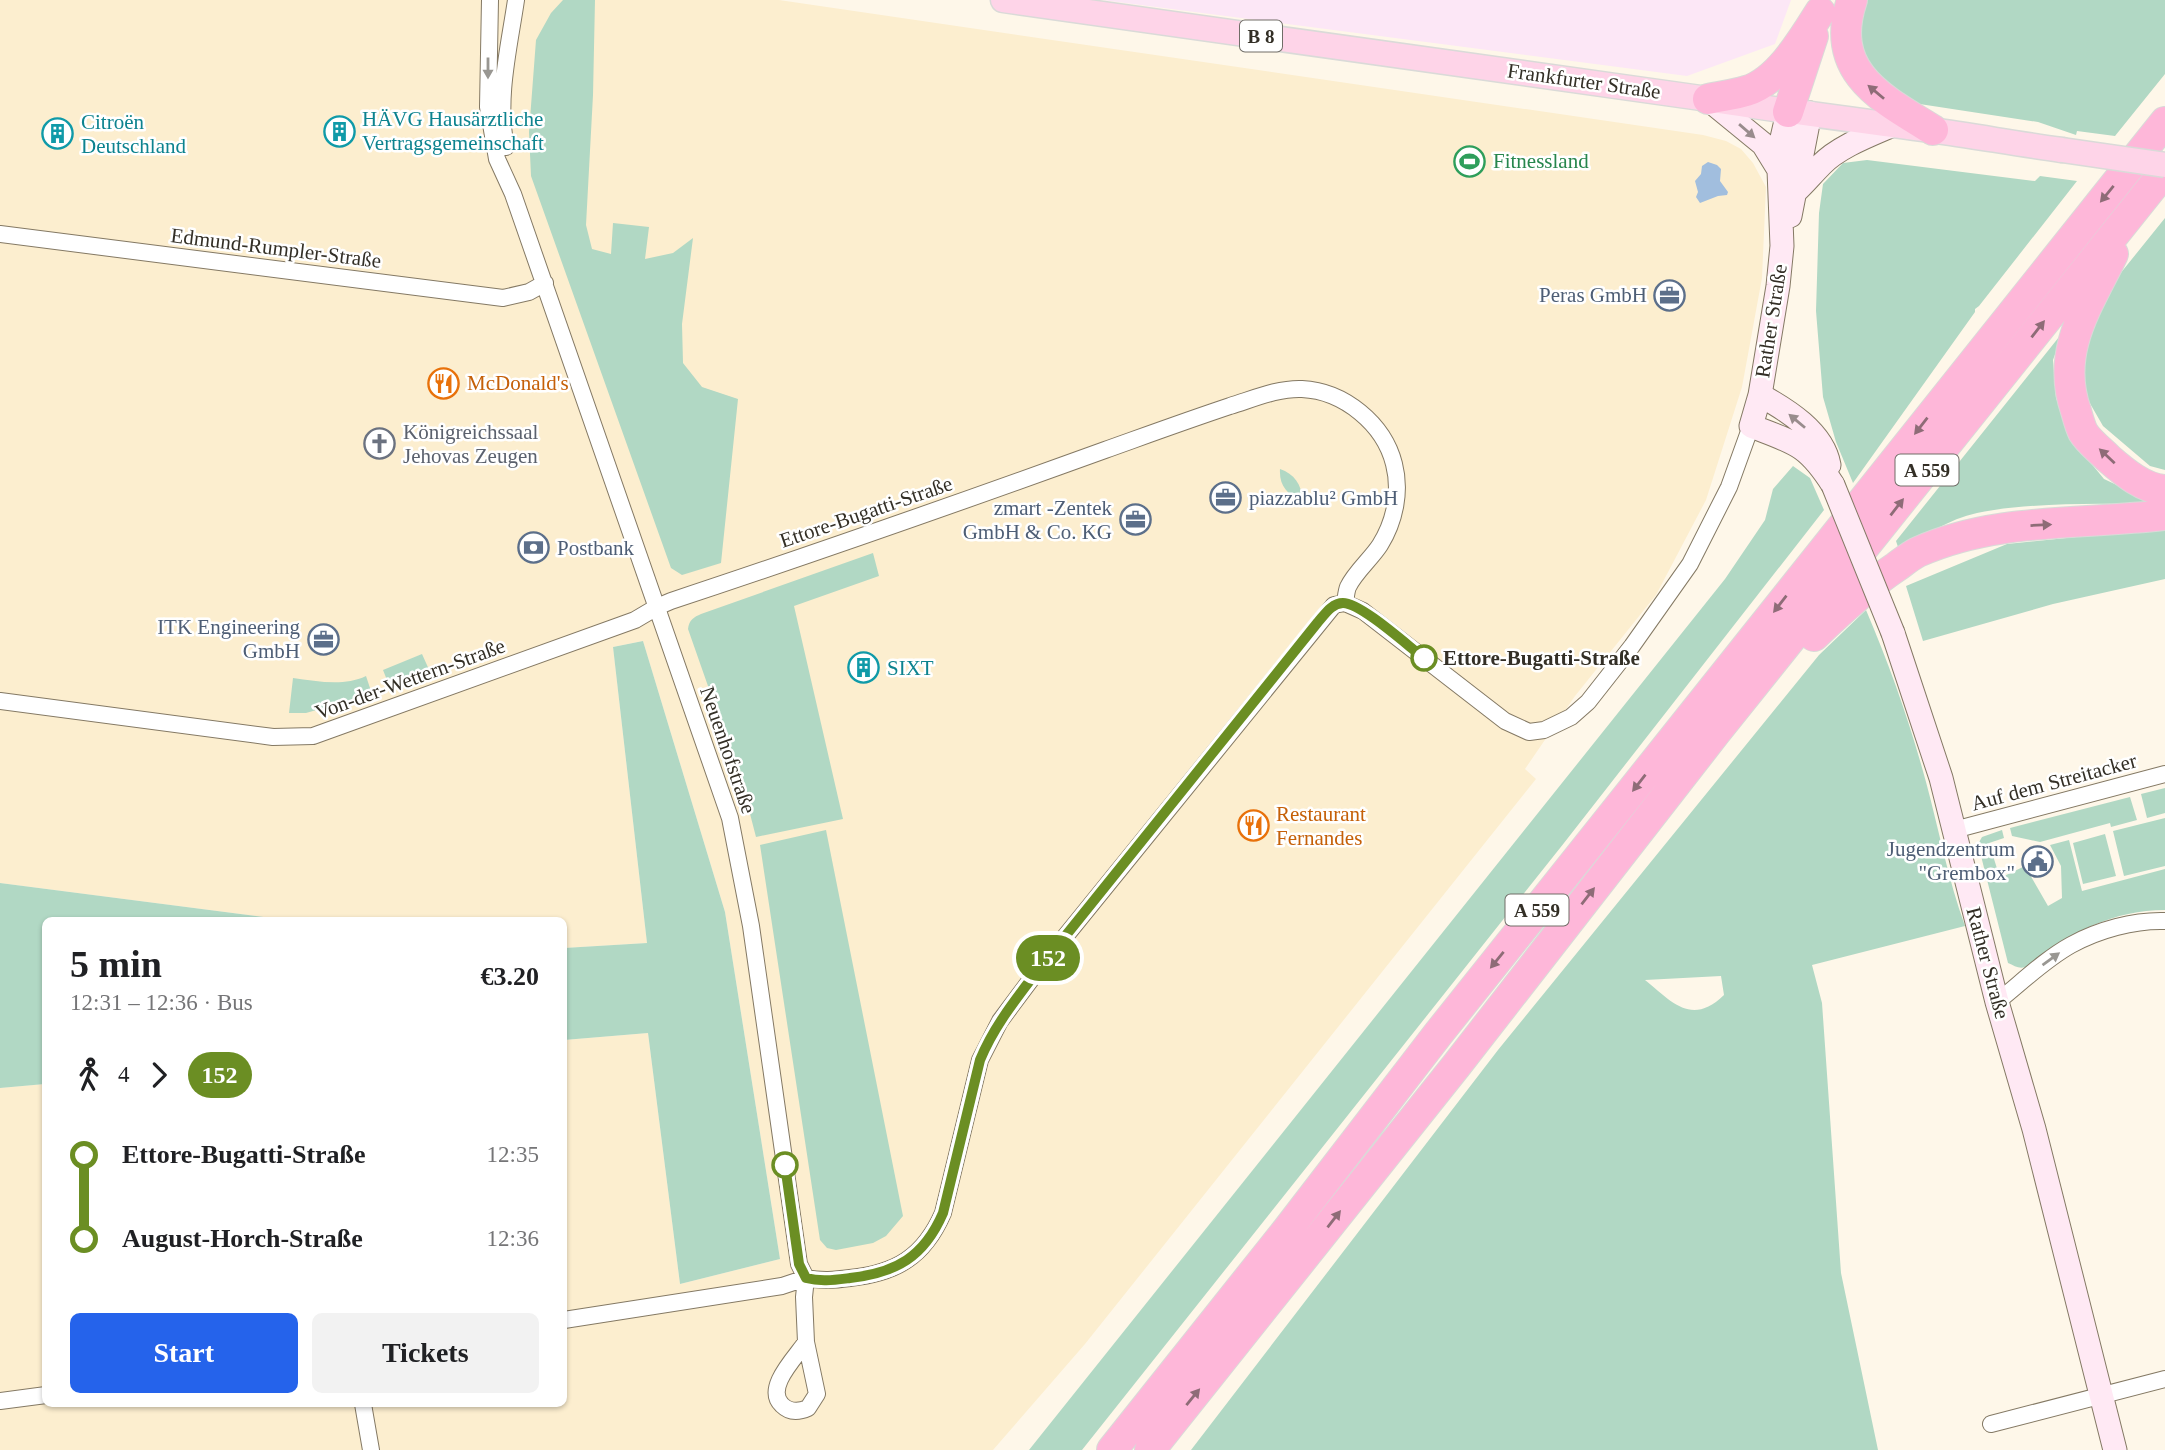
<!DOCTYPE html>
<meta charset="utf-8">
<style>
:root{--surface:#fff;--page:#f2f2f2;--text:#202124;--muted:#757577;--accent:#2563eb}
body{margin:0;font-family:"Times New Roman",serif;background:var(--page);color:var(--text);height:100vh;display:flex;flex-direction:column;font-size:26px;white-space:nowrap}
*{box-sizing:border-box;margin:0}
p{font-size:23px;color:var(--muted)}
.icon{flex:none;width:38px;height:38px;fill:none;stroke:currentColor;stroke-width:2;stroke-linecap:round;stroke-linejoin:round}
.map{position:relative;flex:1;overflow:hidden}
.details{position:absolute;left:42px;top:917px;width:525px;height:490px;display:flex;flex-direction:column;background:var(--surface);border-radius:10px;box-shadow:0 2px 5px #0004}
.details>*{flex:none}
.badge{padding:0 14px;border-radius:23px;font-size:24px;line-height:46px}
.map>.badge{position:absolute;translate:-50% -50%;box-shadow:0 0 0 4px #fff}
.legs{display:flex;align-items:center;gap:10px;height:77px;padding:0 28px;font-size:23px}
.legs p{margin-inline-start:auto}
.head{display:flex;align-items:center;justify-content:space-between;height:119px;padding:0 28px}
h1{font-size:38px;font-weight:700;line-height:52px}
.cta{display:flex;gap:14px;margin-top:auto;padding:14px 28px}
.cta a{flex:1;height:80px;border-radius:10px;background:var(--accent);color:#fff;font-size:28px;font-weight:700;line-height:80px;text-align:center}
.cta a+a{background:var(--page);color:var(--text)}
ul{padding:0 28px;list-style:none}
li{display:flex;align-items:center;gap:24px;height:84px;font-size:26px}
li i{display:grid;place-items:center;width:10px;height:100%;margin:0 9px;background:currentColor}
li i::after{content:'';width:18px;height:18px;margin:-9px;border:5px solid;border-radius:50%;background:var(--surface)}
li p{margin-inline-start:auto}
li:first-child i{background:linear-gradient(#0000 50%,currentColor 0)}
li:last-child i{background:linear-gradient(currentColor 50%,#0000 0)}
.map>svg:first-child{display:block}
.built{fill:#fceecf}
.industrial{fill:#fce7f6}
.green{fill:#b1d8c4;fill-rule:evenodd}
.water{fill:#a1bede}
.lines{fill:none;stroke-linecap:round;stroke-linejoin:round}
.street-casing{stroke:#847964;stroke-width:18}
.secondary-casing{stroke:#847964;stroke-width:25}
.primary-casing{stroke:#dadad8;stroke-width:27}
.highway-casing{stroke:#dadad8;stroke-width:32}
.street{stroke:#fff;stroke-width:16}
.secondary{stroke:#ffe9f4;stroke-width:23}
.primary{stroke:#fed4e8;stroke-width:24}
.highway{stroke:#feb7d9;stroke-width:30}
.secondary-bridge-casing{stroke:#847964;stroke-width:25;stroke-linecap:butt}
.primary-bridge-casing{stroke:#dadad8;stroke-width:27;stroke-linecap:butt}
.secondary-bridge{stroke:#ffe9f4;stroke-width:23}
.primary-bridge{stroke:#fed4e8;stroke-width:24}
.oneway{fill:#999792}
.oneway2{fill:#8e6c77}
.oneway3{fill:#998c8d}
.line-1-casing{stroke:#fff;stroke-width:16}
.line-1{stroke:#6b8e23;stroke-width:10}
.stop-1-dot{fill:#fff;stroke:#6b8e23;stroke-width:3.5}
.labels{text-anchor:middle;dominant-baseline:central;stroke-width:5;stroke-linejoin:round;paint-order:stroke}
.shield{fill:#fff;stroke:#706d67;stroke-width:2}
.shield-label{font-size:19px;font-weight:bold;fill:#332f26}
.street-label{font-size:21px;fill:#332f26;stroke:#fff}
.culture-label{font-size:21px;fill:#0d838f;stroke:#fff;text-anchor:start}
.leisure-label{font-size:21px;fill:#27864d;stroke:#fff;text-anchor:start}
.service-label{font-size:21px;fill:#4e5e75;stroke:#fff;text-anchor:end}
.food-label{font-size:21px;fill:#c56008;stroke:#fff;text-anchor:start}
.worship-label{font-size:21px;fill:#5b616d;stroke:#fff;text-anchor:start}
.stop-label{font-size:21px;font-weight:bold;fill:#332f26;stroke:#fff;text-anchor:start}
</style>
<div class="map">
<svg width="2165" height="1450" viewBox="0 0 2165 1450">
<rect width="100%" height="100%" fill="#fef7e9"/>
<path class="built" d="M0 0H779L1703 135 1726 141 1741 149 1753 163 1766 187 1762 278 1742 387 1706 500 1656 595 1575 696 1525 769 1536 779 1085 1344 993 1450H0V1088L45 1084 46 1404H564V1040L648 1033 680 1284 780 1259 725 912 643 641 613 647 647 943 564 948V920H286L0 883Z"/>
<path class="industrial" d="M1102 0H1791L1775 44 1687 76Z"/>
<path class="green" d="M563 0H595L593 95 586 225 592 249 611 254 613 223 649 227 645 259 673 253 693 238 682 324 683 363 702 387 738 399 721 563 682 575 671 568 531 176 529 132 536 40 551 13Z
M1864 0H2165V74L2115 136 2077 131 2076 135 2038 122 1913 103 1887 91 1859 49Z
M1867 160 2035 181 2040 176 2077 181 1979 306 1975 309V312L1853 483 1836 442 1823 397 1816 311 1819 213 1823 184 1843 163Z
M2165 218V470L2150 466 2103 426 2084 393 2082 354 2107 290Z
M2063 332 2053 360 2056 398 2071 439 2104 479 2138 495 2165 503C2106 505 2034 501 1977 513 1949 519 1924 536 1899 550L1896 541Z
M1793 466 1810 478 1824 510 1564 843 1082 1450H1029L1725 579 1765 520 1773 489Z
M1280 469C1294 474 1302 484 1302 500 1287 495 1279 485 1280 469Z
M2165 528V579L2053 604 1923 641 1906 586 2007 544Z
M873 553 879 576 794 606 843 819 756 837 742 783 688 629C689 620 694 617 701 614Z
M1866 610C1890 666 1910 723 1926 782 1939 830 1948 879 1965 926L1812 965 1822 1003 1841 1273 1878 1450H1191L1498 1050 1819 655ZM1721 976 1724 995C1692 1026 1673 1003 1645 980Z
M643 641 725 912 780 1259 680 1284 648 1033 564 1040V948L647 943 613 647Z
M422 654 431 674 391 690 383 670Z
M366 676 372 694 306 713H289L293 678C317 681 343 687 366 676Z
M2165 788V813L2147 818 2141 794Z
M2130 797 2137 820 2111 827 2110 823 2040 842 2012 836 2010 828Z
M2165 818V866L2124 876 2113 831Z
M826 830 903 1216 886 1236 873 1243 836 1250 827 1248 820 1240 760 845Z
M2002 830 2004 838 1989 843 2000 878 2025 866 2048 906 2062 898 2061 866 2050 845 2069 840 2082 891 2165 869V910C2113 910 2066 934 2028 966 2020 970 2015 966 2008 963L1978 844 1982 837Z
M2105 834 2116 876 2083 884 2073 843Z
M0 883 286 920H46L45 1084 0 1088Z"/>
<path class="water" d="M1708 162 1717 165 1721 169 1720 181 1728 192 1727 195 1718 196 1700 203 1696 197 1698 192 1695 181 1701 174 1702 166Z"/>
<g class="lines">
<defs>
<path id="street" d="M490 0 488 107 497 159 513 194 730 818 751 926 799 1264 806 1278 804 1297 806 1342
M506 147C496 99 509 48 516 0
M0 234 503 298 529 292 545 283
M0 701 273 737 313 736 635 620 657 607 671 601C816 553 961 502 1105 450 1147 435 1188 420 1230 406 1253 399 1278 388 1302 389 1344 391 1384 424 1394 464 1401 491 1395 521 1380 545 1371 559 1355 572 1348 587 1346 592 1346 598 1345 603
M1954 830 2165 774
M1997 1002C2021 983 2044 960 2071 945 2098 930 2134 920 2165 921
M806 1278C822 1281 834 1280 850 1278 896 1273 924 1257 943 1213L980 1060 1000 1021 1038 970 1334 605 1345 603 1363 611 1505 721 1529 732 1544 730 1571 717 1588 702 1632 646 1690 564 1729 487 1751 426
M564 1320 782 1286 806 1278
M806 1342 817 1394 808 1408C799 1412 790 1413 782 1405 764 1388 796 1357 806 1342Z
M0 1401 46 1395
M363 1404 371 1450
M1991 1424 2165 1379"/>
<path id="secondary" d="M1708 99 1763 144 1779 170
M1788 112 1782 138 1779 170 1782 246 1778 286 1760 395 1751 426C1795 443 1807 444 1833 485
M1794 193C1804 184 1812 174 1821 165 1838 147 1870 135 1893 125
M1790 216 1810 113
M1760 395C1787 410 1823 432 1829 465
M1893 633 1941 778 1997 1002 2034 1129 2115 1450"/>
<path id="primary" d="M1003 0 1708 99C1782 111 1856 120 1930 130 1974 136 2018 144 2062 150"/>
<path id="highway" d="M1852 0C1828 72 1881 98 1933 130
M1708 99C1720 96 1734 95 1746 91 1778 82 1803 39 1820 12
M1788 112 1813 36
M2113 254C2088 306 2055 351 2076 411 2078 418 2080 426 2083 432 2088 441 2101 451 2109 459 2124 472 2144 489 2165 490
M1814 636C1840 611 1866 587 1896 567 1903 562 1910 556 1918 552 1996 517 2083 525 2165 515
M1112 1450 1288 1229 1438 1034 2165 122
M1150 1450 1456 1066 1716 732 2165 171"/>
</defs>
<use href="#street" class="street-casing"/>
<use href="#secondary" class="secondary-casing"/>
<use href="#primary" class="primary-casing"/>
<use href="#highway" class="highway-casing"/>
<use href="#street" class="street"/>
<use href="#secondary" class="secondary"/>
<use href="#primary" class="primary"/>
<use href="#highway" class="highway"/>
<defs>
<path id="secondary-bridge" d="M1833 485 1893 633"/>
<path id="primary-bridge" d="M2062 150 2165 165"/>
</defs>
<use href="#secondary-bridge" class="secondary-bridge-casing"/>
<use href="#primary-bridge" class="primary-bridge-casing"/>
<use href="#secondary-bridge" class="secondary-bridge"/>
<use href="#primary-bridge" class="primary-bridge"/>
</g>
<defs><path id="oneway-solid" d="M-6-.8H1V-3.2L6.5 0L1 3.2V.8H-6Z" transform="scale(1.75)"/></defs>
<g class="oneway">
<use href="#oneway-solid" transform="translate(488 68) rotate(90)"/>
<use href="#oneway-solid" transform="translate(2051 959) rotate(-36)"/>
</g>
<g class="oneway2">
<use href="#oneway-solid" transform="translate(1876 92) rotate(-140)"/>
<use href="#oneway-solid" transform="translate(2107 194) rotate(129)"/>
<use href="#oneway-solid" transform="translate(2038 329) rotate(-52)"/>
<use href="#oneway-solid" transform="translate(1921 426) rotate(128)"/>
<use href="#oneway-solid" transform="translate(2107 456) rotate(-137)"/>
<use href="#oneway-solid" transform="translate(1897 507) rotate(-52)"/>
<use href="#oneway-solid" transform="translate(2041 525) rotate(-3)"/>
<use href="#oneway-solid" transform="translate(1780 604) rotate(128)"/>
<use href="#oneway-solid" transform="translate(1639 783) rotate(128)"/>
<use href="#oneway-solid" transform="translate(1588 896) rotate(-52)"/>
<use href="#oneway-solid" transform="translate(1497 960) rotate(129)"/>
<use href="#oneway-solid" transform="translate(1334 1219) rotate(-52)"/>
<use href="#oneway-solid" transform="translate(1193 1397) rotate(-51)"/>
</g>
<g class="oneway3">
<use href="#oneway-solid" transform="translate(1747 131) rotate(41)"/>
<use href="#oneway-solid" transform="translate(1797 421) rotate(-140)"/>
</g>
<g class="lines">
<defs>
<path id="line-1" d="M785 1165 799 1264 806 1278C821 1282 834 1280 850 1278 896 1273 924 1257 943 1213L980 1060C994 1026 1016 999 1038 970L1318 622C1325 614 1332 603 1343 603 1361 603 1408 646 1424 658"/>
</defs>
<use href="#line-1" class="line-1-casing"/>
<use href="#line-1" class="line-1"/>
</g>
<defs>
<symbol id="building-ring" viewBox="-11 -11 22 22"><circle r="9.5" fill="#fff" stroke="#0f9aa8" stroke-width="1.5"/><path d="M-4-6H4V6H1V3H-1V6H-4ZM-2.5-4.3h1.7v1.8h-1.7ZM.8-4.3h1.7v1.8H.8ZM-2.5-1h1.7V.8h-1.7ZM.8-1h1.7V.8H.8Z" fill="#0f9aa8"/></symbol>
<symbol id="stadium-ring" viewBox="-11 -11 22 22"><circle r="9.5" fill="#fff" stroke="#2e9e5b" stroke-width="1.5"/><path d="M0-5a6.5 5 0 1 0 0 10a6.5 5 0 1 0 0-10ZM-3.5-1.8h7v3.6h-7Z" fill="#2e9e5b"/></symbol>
<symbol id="office-ring" viewBox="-11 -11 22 22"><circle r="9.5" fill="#fff" stroke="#5c6f8a" stroke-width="1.5"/><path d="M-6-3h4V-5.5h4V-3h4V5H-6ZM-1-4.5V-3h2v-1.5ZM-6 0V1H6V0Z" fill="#5c6f8a"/></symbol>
<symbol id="restaurant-ring" viewBox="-11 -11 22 22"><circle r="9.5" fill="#fff" stroke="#e8710a" stroke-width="1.5"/><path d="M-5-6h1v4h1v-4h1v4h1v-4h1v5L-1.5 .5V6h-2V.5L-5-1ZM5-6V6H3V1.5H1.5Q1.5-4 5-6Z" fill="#e8710a"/></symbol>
<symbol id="church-ring" viewBox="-11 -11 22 22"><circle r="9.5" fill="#fff" stroke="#6b7280" stroke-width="1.5"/><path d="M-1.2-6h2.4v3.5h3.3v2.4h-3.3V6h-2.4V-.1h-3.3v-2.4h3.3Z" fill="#6b7280"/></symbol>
<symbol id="bank-ring" viewBox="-11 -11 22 22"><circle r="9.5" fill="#fff" stroke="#5c6f8a" stroke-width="1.5"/><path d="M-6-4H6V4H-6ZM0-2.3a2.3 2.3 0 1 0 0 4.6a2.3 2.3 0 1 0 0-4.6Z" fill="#5c6f8a"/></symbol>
<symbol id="civic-ring" viewBox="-11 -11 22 22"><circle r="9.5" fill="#fff" stroke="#5c6f8a" stroke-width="1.5"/><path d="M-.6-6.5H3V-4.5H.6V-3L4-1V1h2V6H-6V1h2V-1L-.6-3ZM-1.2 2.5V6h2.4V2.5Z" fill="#5c6f8a"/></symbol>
</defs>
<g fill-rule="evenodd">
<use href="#building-ring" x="322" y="114" width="35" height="35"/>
<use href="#building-ring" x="40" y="116" width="35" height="35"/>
<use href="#stadium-ring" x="1452" y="144" width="35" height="35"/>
<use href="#office-ring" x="1652" y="278" width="35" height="35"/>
<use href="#restaurant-ring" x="426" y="366" width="35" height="35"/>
<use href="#church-ring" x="362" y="426" width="35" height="35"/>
<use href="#office-ring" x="1208" y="480" width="35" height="35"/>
<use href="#office-ring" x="1118" y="502" width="35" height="35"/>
<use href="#bank-ring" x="516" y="530" width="35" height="35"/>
<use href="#office-ring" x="306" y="622" width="35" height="35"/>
<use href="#building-ring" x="846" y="650" width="35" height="35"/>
<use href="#restaurant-ring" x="1236" y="808" width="35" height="35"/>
<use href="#civic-ring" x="2020" y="844" width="35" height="35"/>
</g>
<g class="stop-1-dot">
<circle cx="1424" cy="658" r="12"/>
<circle cx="785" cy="1165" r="12"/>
</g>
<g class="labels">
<g class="shield">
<rect x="1240" y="20.5" width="42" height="31" rx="5"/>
<rect x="1895.5" y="454.5" width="63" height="31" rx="5"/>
<rect x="1505.5" y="894.5" width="63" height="31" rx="5"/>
</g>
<g class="shield-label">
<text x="1261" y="36">B 8</text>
<text x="1927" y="470">A 559</text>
<text x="1537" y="910">A 559</text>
</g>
<g class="street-label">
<text transform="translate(1584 81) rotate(8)">Frankfurter Straße</text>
<text transform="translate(276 248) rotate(7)">Edmund-Rumpler-Straße</text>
<text transform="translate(1771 321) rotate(-81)">Rather Straße</text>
<text transform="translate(866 512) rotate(-19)">Ettore-Bugatti-Straße</text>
<text transform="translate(410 679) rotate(-20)">Von-der-Wettern-Straße</text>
<text transform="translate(728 750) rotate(71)">Neuenhofstraße</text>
<text transform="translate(2054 782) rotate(-15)">Auf dem Streitacker</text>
<text transform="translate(1988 963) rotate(75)">Rather Straße</text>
</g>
<g class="culture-label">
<text x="362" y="119">HÄVG Hausärztliche<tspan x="362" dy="24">Vertragsgemeinschaft</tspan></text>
<text x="81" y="122">Citroën<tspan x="81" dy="24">Deutschland</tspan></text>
<text x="887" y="668">SIXT</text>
</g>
<g class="leisure-label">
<text x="1493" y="161">Fitnessland</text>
</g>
<g class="service-label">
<text x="1647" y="295">Peras GmbH</text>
<text x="1249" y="498" text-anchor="start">piazzablu² GmbH</text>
<text x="1112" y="508">zmart -Zentek<tspan x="1112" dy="24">GmbH &amp; Co. KG</tspan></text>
<text x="557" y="548" text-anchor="start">Postbank</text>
<text x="300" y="627">ITK Engineering<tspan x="300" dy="24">GmbH</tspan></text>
<text x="2015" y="849">Jugendzentrum<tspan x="2015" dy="24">"Grembox"</tspan></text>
</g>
<g class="food-label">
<text x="467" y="383">McDonald's</text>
<text x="1276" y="814">Restaurant<tspan x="1276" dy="24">Fernandes</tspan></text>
</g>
<g class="worship-label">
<text x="403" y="432">Königreichssaal<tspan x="403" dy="24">Jehovas Zeugen</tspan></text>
</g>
<g class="stop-label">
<text x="1443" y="658">Ettore-Bugatti-Straße</text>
</g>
</g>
</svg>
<b class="badge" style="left:1048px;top:958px;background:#6b8e23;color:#fff">152</b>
<section class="details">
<div class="head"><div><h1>5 min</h1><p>12:31 – 12:36 · Bus</p></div><b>€3.20</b></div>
<div class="legs"><svg class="icon" aria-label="walk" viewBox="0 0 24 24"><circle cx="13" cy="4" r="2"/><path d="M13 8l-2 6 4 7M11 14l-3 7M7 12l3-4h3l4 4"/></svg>4<svg class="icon" aria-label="forward" viewBox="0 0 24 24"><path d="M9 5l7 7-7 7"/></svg><b class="badge" style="background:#6b8e23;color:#fff">152</b></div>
<ul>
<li><i style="color:#6b8e23"></i><b>Ettore-Bugatti-Straße</b><p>12:35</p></li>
<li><i style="color:#6b8e23"></i><b>August-Horch-Straße</b><p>12:36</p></li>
</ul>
<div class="cta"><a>Start</a><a>Tickets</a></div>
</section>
</div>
